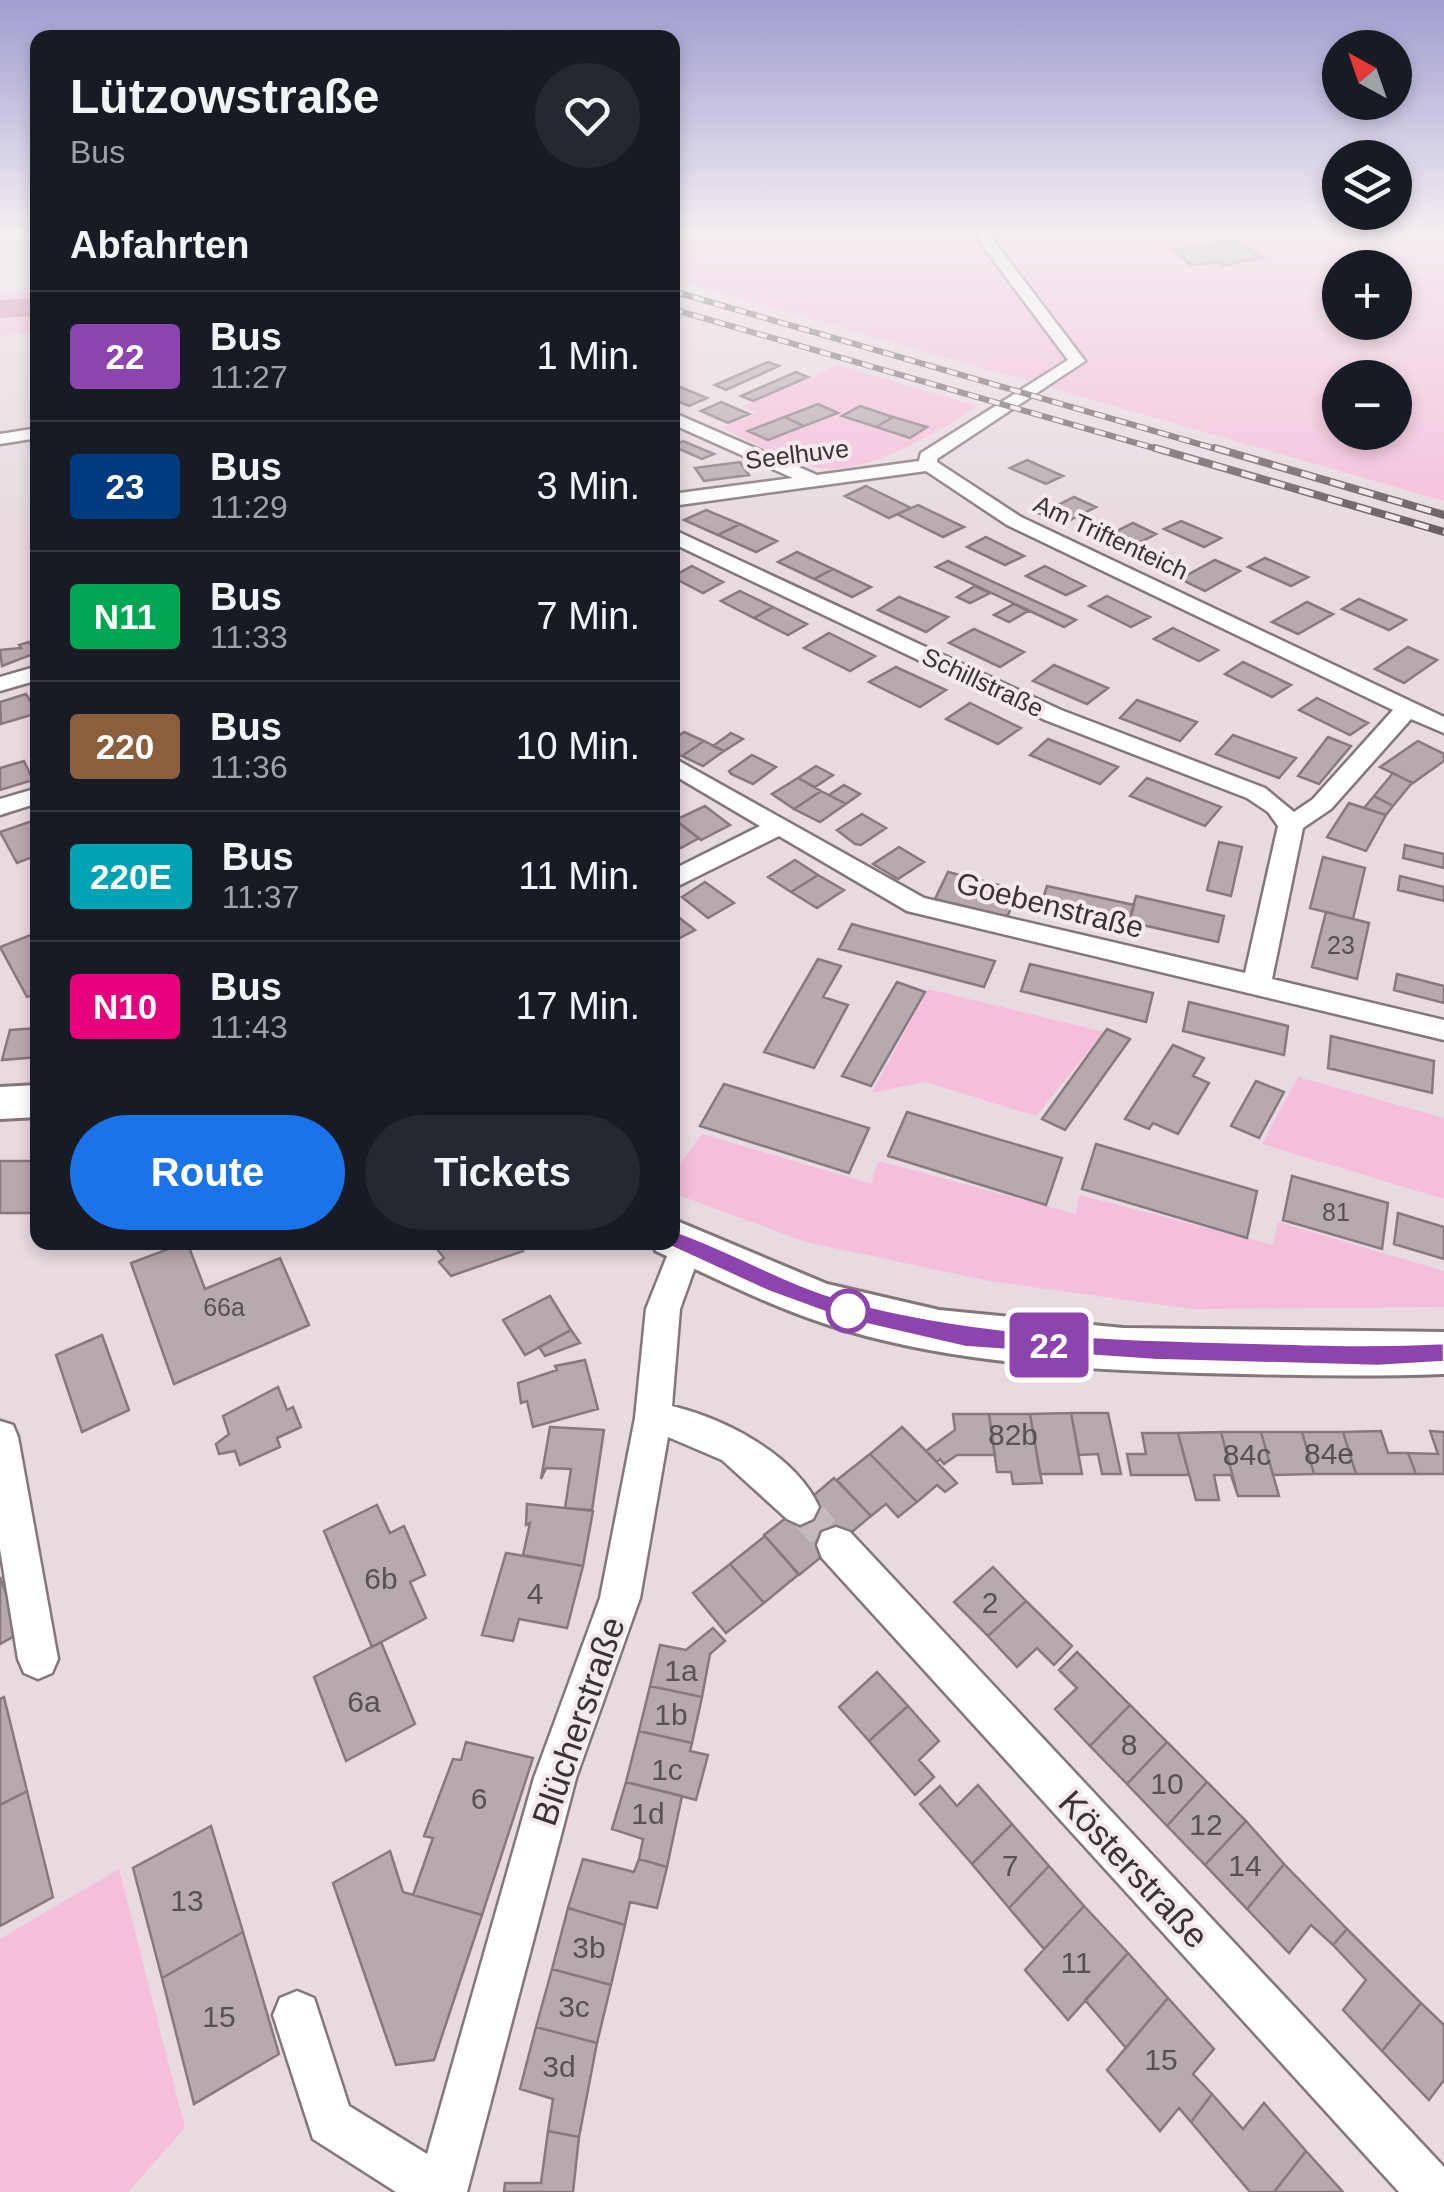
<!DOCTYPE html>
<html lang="de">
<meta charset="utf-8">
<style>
:root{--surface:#171b24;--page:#242831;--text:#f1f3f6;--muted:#9ea1a6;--line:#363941;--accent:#1a73e8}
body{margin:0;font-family:Helvetica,sans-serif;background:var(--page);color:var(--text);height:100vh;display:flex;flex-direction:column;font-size:38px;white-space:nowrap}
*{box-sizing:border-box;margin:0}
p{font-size:32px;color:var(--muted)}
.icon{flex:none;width:55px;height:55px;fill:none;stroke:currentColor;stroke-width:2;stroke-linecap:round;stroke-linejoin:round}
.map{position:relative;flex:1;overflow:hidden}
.details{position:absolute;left:30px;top:30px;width:650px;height:1220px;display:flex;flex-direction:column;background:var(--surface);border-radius:20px;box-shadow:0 5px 15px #0003}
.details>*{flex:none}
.badge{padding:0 20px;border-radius:8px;font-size:35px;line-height:65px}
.needle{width:65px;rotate:320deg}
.controls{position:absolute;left:1322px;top:30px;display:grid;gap:20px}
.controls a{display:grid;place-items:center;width:90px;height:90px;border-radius:50%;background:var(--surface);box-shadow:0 5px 15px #0003;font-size:50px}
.map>.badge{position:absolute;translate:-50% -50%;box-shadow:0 0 0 5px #fff}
h2{padding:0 40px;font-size:38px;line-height:90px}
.round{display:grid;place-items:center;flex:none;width:105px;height:105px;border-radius:52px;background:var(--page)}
.summary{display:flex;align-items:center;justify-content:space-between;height:170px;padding:0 40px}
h1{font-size:48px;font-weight:600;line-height:75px}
.button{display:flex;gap:20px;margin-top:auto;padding:20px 40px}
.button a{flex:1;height:115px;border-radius:60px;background:var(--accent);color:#fff;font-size:40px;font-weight:600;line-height:115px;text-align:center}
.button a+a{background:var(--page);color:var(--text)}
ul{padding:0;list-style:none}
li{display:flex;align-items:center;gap:30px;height:130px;padding:0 40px;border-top:2px solid var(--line)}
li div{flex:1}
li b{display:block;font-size:38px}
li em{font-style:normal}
li .badge{min-width:110px;font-weight:700;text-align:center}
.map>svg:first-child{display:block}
.green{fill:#f5beda;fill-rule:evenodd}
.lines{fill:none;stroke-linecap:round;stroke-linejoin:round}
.river{fill:#d57bab;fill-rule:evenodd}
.building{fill:#b6a9af;stroke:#867a80;stroke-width:2.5}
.minor-tunnel{stroke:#c4b9bf;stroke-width:34;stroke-dasharray:34 18;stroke-linecap:butt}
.minor-casing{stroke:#83777c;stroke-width:5}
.secondary-casing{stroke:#83777c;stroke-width:6}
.minor{fill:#fff;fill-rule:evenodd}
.secondary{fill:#fff;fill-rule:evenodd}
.rail-far1-casing{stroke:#635c60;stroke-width:6}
.rail-casing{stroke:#635c60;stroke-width:8}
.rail-far1{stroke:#f5e8ee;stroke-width:4;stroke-dasharray:11;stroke-linecap:butt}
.rail{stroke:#f5e8ee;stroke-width:5;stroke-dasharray:15;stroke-linecap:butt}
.line{fill:#8e44ad;stroke:#fff;stroke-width:2.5}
.stop-dot{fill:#fff;stroke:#8e44ad;stroke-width:5}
.labels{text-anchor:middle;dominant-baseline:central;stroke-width:8;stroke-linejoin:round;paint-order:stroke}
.far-street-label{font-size:25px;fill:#383335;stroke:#f5e8ee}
.number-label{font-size:25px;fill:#585054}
.street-label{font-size:30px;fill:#383335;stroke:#f5e8ee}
.near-number-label{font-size:30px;fill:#585054}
.near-street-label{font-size:35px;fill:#383335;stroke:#f5e8ee}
</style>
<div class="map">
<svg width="1444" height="2192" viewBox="0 0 1444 2192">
<rect width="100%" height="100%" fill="#e7dae1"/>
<path class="green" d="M672 230H1444V501L673 279ZM1340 268H1395V322H1340ZM1340 378H1395V432H1340Z
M37 290V333L0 335V292Z
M838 365 977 406C936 433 865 478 814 467 783 461 751 441 722 428L757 413 743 406Z
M928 989 1104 1032 1036 1116 926 1082 872 1093Z
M1298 1077 1444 1118V1199L1262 1144Z
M702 1134 871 1184 878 1161 1076 1214 1079 1195 1273 1245 1278 1222 1444 1271V1307L1192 1309 989 1281 806 1242 673 1193V1173Z
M119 1869 185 2128 128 2192H0V1939Z"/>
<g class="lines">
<path class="river" d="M38 298V316L0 318V300Z"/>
</g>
<path class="building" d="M1233 241 1263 257 1223 266 1218 262 1191 265 1173 250Z
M768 362 779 366 726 390 715 385Z
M796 372 808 377 753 401 741 396Z
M675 385 707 398 689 406 672 399Z
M721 402 749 414 728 423 701 411Z
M818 404 838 413 804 426 784 417Z
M860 406 893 417 876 427 842 416Z
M784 417 804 426 768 440 748 431Z
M893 417 927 427 910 438 876 427Z
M683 441 714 454 702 459 672 446Z
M1027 460 1063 476 1046 484 1010 468Z
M740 462 749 475 704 481 695 468Z
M866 486 911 508 889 518 845 496Z
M1074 497 1096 507 1062 524 1040 514Z
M918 505 964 527 943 537 897 514Z
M706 510 740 524 718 535 684 520Z
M1181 521 1221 538 1204 547 1164 529Z
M1133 523 1156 534 1121 552 1097 541Z
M740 524 777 541 756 552 718 535Z
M986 537 1024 556 1005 565 967 547Z
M797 552 833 569 814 579 778 562Z
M1265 558 1308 577 1291 586 1248 567Z
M1215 560 1240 571 1205 591 1180 579Z
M948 561 1076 620 1064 627 936 567Z
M692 566 723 582 703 593 672 577Z
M1045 566 1085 586 1066 595 1026 576Z
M833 569 871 587 852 597 814 579Z
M975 586 990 593 970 603 957 597Z
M740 591 773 607 754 618 721 601Z
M1107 596 1150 617 1131 627 1089 606Z
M899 597 948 617 926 632 878 610Z
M1359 599 1406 620 1389 630 1342 609Z
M1307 602 1333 614 1298 634 1272 622Z
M1014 604 1028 611 1009 622 994 615Z
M773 607 807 624 788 635 754 618Z
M1173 628 1218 650 1199 661 1154 639Z
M974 629 1024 652 1000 667 949 643Z
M829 633 875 656 850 671 804 648Z
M29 642 36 653 2 666 0 650 21 648 19 645Z
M1408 647 1437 660 1404 683 1375 669Z
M1243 662 1291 685 1272 697 1225 674Z
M1054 665 1108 688 1087 704 1033 681Z
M896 667 946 690 920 707 869 682Z
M26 694 38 713 1 724 0 702Z
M1317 698 1368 723 1350 735 1299 710Z
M1137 700 1197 722 1180 741 1120 718Z
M970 703 1021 728 998 744 946 719Z
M684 732 704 741 682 756 672 751V740Z
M731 733 743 739 724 751 713 746Z
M1233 735 1296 758 1279 778 1216 754Z
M1328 737 1351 746 1319 784 1298 776Z
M1048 739 1118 767 1100 784 1030 755Z
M704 741 724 751 703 766 682 756Z
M1418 741 1444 754V761L1413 783 1380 767Z
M752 755 776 767 753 784 731 774 729 771Z
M24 761 33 780 0 790V768Z
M816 766 833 775 815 787 798 778Z
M1393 773 1412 783 1393 806 1374 796Z
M798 778 821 791 794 809 772 794Z
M1147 778 1221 807 1205 826 1130 796Z
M844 785 860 794 846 804 829 795Z
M821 791 846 804 820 822 794 809Z
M1374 796 1393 806 1386 815 1364 808Z
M1349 803 1386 815 1366 851 1327 837Z
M705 806 730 825 701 840 675 820Z
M862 814 886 828 861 845 855 844 837 830Z
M38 819V855L17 863 0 832Z
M678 822 699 838 681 848 672 841V825Z
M1219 842 1242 847 1231 896 1207 890Z
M1405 845 1444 854V868L1403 858Z
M899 847 924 862 898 879 873 864Z
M1323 857 1365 868 1353 919 1310 908Z
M795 860 818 875 791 892 768 877Z
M948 872 1019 890 1007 917 935 899Z
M818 875 844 890 817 908 791 892Z
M1400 876 1444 887V901L1398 890Z
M705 882 734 903 708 918 682 897Z
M1047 886 1134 905 1127 931 1039 910Z
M1136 896 1224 916 1218 942 1129 922Z
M672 912 695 930 672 942Z
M1326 912 1369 923 1357 979 1312 967Z
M852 924 866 928 995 961 984 987 839 949Z
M38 932V993L27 997 0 947Z
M818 959 841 966 823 997 848 1005 814 1068 764 1052Z
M1030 964 1153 993 1146 1022 1021 991Z
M1397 974 1444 986V1003L1394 990Z
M897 982 925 992 871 1086 842 1076Z
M1189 1002 1288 1026 1284 1055 1183 1031Z
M38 1028V1057L2 1060 10 1030Z
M1107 1029 1130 1039 1065 1130 1042 1119Z
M1331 1036 1434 1061 1432 1093 1328 1068Z
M1173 1045 1204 1058 1193 1076 1209 1083 1178 1134 1153 1123 1149 1129 1125 1119Z
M1256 1081 1284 1092 1259 1138 1231 1126Z
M724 1084 869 1128 849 1173 700 1126Z
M907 1112 1062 1158 1046 1205 888 1156Z
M1096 1144 1257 1191 1247 1238 1082 1189Z
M0 1161H38V1213H0Z
M1292 1176 1388 1203 1382 1249 1283 1220Z
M1398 1213 1444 1227V1259L1394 1244Z
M187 1242 205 1289 280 1258 309 1325 174 1384 131 1263Z
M518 1242 523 1251 451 1276 439 1262 444 1258 432 1243Z
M550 1296 571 1330 525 1355 503 1320Z
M571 1330 580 1343 545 1356 539 1347Z
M102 1335 129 1410 82 1432 56 1355Z
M585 1360 598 1409 533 1427 527 1401 521 1403 518 1383 557 1370 555 1366Z
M278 1387 287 1410 293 1407 301 1427 277 1438 280 1447 240 1465 235 1451 219 1454 216 1444 229 1434 223 1416Z
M1071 1413 1082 1474H1040L1030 1414Z
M1071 1413H1108L1121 1474H1102L1098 1454 1079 1455Z
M953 1414H989L995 1455H957L944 1464 940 1459 937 1462 926 1451 955 1430Z
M989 1414H1030L1042 1483 1013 1484 1011 1472H997Z
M550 1427 604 1430 592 1510 565 1508 571 1469 546 1468 541 1479Z
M902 1427 926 1451 957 1483 945 1492 937 1485 917 1502 870 1454Z
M1381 1431 1388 1453H1408L1416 1474H1356L1343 1432Z
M1430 1431 1444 1432V1474H1416L1408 1453 1438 1454Z
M1221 1432 1238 1496 1231 1475H1214L1219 1500H1196L1178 1433Z
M1221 1432H1261L1279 1496H1238Z
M1261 1432H1302L1314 1474 1273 1475Z
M1302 1432H1343L1356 1474H1314Z
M1142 1433H1178L1189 1475H1131L1127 1454H1146Z
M870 1454 917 1502 898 1517 886 1504 871 1516 837 1480Z
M834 1478 871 1516 836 1545 800 1507Z
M527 1504 593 1511 583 1566 523 1555 530 1523 526 1525Z
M377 1505 390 1533 404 1526 425 1575 410 1582 426 1618 372 1647 324 1531Z
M800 1507 836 1545 799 1575 764 1535Z
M765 1536 799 1574 764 1603 730 1564Z
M506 1553 583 1566 567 1628 519 1619 513 1641 482 1635Z
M730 1564 764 1603 726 1633 693 1593Z
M993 1567 1026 1601 988 1636 954 1602Z
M0 1577 20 1633 0 1644Z
M1026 1601 1072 1646 1054 1665 1037 1648 1017 1667 988 1636Z
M713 1628 725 1641 710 1654 702 1697 650 1686 660 1645 686 1650Z
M381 1642 415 1724 346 1761 314 1677Z
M1077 1652 1130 1705 1090 1746 1055 1709 1077 1688 1059 1670Z
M877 1672 908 1706 869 1741 839 1707Z
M650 1686 702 1697 692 1743 639 1731Z
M4 1697 27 1791 0 1805V1699Z
M1130 1705 1167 1742 1127 1784 1090 1746Z
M908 1706 939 1741 919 1760 934 1777 915 1795 869 1741Z
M639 1731 692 1743 690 1751 708 1755 696 1800 626 1782Z
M466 1742 533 1758 482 1915 413 1895 433 1838 424 1836 453 1759 461 1760Z
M1167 1742 1207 1782 1167 1826 1127 1784Z
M626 1782 682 1796 667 1867 639 1859 643 1839 612 1829Z
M1207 1782 1246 1821 1205 1865 1167 1826Z
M978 1785 1012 1824 972 1864 920 1804 940 1786 957 1806Z
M27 1791 53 1897 0 1926V1805Z
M1246 1821 1284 1864 1247 1909 1205 1865Z
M1012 1824 1049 1866 1009 1908 972 1864Z
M211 1826 243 1932 162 1978 133 1868Z
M390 1851 403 1892 482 1915 434 2060 396 2065 333 1883Z
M583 1859 634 1872 639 1859 667 1867 657 1908 630 1902 625 1925 568 1908Z
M1284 1864 1347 1929 1333 1945 1311 1925 1289 1953 1247 1909Z
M1049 1866 1084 1906 1044 1949 1009 1908Z
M1084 1906 1128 1953 1068 2020 1025 1970Z
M568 1908 625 1925 611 1985 552 1969Z
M1347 1929 1421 2003 1382 2051 1343 2010 1366 1980 1333 1945Z
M243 1932 279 2054 194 2104 162 1978Z
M1128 1953 1168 1998 1126 2048 1085 2000Z
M552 1969 611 1985 597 2043 536 2027Z
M1168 1998 1214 2049 1193 2074 1212 2094 1191 2122 1179 2108 1160 2131 1107 2070Z
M1421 2003 1444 2025V2080L1429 2100 1382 2051Z
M536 2027 597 2043 579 2137 548 2131 553 2099 520 2089Z
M1212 2094 1243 2129 1264 2103 1306 2151 1274 2192H1250L1191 2122Z
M548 2131 579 2137 573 2192H504L505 2183H541Z
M1306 2151 1343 2192H1274Z"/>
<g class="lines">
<path class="minor-tunnel" d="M800 1507 836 1545"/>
<defs>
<path id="minor" d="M976 230H990L997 245 1085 361 937 459V462L1021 517 1444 717V733L1411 719 1331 809 1303 828 1272 979 1444 1020V1040L907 911 779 836 672 889V870L760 826 672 774V757L924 898 1245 973 1278 826 1268 812 1247 798 1045 720 672 543V529L1061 710 1265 788 1294 812 1313 799 1393 710 1007 525 926 471 672 506V494L793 478 672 424V412L817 475 919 461 921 453 1068 360 985 249Z
M38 428V438L0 444V434Z
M38 666V680L0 691V677Z
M38 788V803L0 815V799Z
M687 1232 699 1236 703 1245 680 1309 672 1406C725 1419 795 1454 819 1507L813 1519 800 1525 787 1519 722 1460 668 1437 640 1598 576 1778 467 2192H396L313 2139 273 2015 280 1998 297 1991 314 1998 349 2106 427 2154 534 1778 600 1598 635 1418 646 1309 675 1236Z
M0 1421 13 1425 18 1437 58 1659 52 1673 38 1679 24 1673 18 1659 0 1549Z
M836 1527 850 1532 1444 2167V2192H1399L822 1558 817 1545 822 1532Z"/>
<path id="secondary" d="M38 1085V1117L0 1119V1087Z
M672 1219 827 1284 939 1310 1123 1328 1444 1332V1374C1363 1377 1281 1375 1200 1373 1081 1369 960 1364 845 1330 779 1311 718 1279 656 1251L651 1242H672Z"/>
</defs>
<use href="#minor" class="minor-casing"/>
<use href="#secondary" class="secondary-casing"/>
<use href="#minor" class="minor"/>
<use href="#secondary" class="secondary"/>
<defs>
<path id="rail-far1" d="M672 291 1223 451
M672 309 1164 451"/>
<path id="rail" d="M1155 448 1444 532
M1215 448 1444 515"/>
</defs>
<use href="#rail-far1" class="rail-far1-casing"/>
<use href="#rail" class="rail-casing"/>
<use href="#rail-far1" class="rail-far1"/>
<use href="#rail" class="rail"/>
</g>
<linearGradient id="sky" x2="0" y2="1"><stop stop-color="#a09dd0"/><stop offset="0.43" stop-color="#f4eef2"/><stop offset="1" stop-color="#f4eef2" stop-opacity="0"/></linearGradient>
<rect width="1444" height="537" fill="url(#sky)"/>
<path class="line" d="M672 1230C732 1250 786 1285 848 1301 971 1334 1097 1339 1224 1342 1298 1344 1371 1347 1444 1343V1362L1378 1366 1154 1360 965 1347 844 1319 770 1292 665 1244 662 1238Z"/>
<circle class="stop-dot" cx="848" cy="1311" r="20"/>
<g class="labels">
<g class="far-street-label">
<text transform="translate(797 454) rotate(-7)">Seelhuve</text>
<text transform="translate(1111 537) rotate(25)">Am Triftenteich</text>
<text transform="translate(983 682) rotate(25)">Schillstraße</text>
</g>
<g class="number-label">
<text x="1341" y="945">23</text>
<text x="1336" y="1212">81</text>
<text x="224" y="1307">66a</text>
</g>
<g class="street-label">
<text transform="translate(1050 905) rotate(14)">Goebenstraße</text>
</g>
<g class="near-number-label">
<text x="1013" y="1434">82b</text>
<text x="1329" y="1453">84e</text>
<text x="1247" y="1454">84c</text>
<text x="381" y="1578">6b</text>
<text x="535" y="1593">4</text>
<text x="990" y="1602">2</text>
<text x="681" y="1670">1a</text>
<text x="364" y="1701">6a</text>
<text x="671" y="1714">1b</text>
<text x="1129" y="1744">8</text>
<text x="667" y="1769">1c</text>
<text x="1167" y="1783">10</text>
<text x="479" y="1798">6</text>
<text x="648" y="1813">1d</text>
<text x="1206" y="1824">12</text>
<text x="1010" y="1865">7</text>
<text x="1245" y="1865">14</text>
<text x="187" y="1900">13</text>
<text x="589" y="1947">3b</text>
<text x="1076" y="1962">11</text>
<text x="574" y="2006">3c</text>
<text x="219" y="2016">15</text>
<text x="1161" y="2059">15</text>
<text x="559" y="2066">3d</text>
</g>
<g class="near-street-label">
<text transform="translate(578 1721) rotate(-71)">Blücherstraße</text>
<text transform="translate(1134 1869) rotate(47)">Kösterstraße</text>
</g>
</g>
</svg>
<div class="controls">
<a><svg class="needle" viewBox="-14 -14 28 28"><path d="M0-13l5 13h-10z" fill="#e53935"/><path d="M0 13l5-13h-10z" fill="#9ea1a6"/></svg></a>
<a><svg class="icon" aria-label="layers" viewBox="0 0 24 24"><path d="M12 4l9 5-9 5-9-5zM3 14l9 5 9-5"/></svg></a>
<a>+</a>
<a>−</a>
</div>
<b class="badge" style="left:1049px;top:1345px;background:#8e44ad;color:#fff">22</b>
<section class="details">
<div class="summary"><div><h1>Lützowstraße</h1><p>Bus</p></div><a class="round"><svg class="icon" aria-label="heart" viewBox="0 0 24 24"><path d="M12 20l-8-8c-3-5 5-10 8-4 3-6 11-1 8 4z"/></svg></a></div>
<h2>Abfahrten</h2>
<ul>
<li><span class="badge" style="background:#8e44ad;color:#fff">22</span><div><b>Bus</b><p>11:27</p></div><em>1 Min.</em></li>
<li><span class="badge" style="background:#003b80;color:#fff">23</span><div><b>Bus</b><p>11:29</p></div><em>3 Min.</em></li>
<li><span class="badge" style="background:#00a651;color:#fff">N11</span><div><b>Bus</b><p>11:33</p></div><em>7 Min.</em></li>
<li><span class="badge" style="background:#8b5e3c;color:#fff">220</span><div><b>Bus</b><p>11:36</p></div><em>10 Min.</em></li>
<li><span class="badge" style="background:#00a3b4;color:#fff">220E</span><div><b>Bus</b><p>11:37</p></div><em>11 Min.</em></li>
<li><span class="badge" style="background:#e6007e;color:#fff">N10</span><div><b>Bus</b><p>11:43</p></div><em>17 Min.</em></li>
</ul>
<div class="button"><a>Route</a><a>Tickets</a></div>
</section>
</div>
